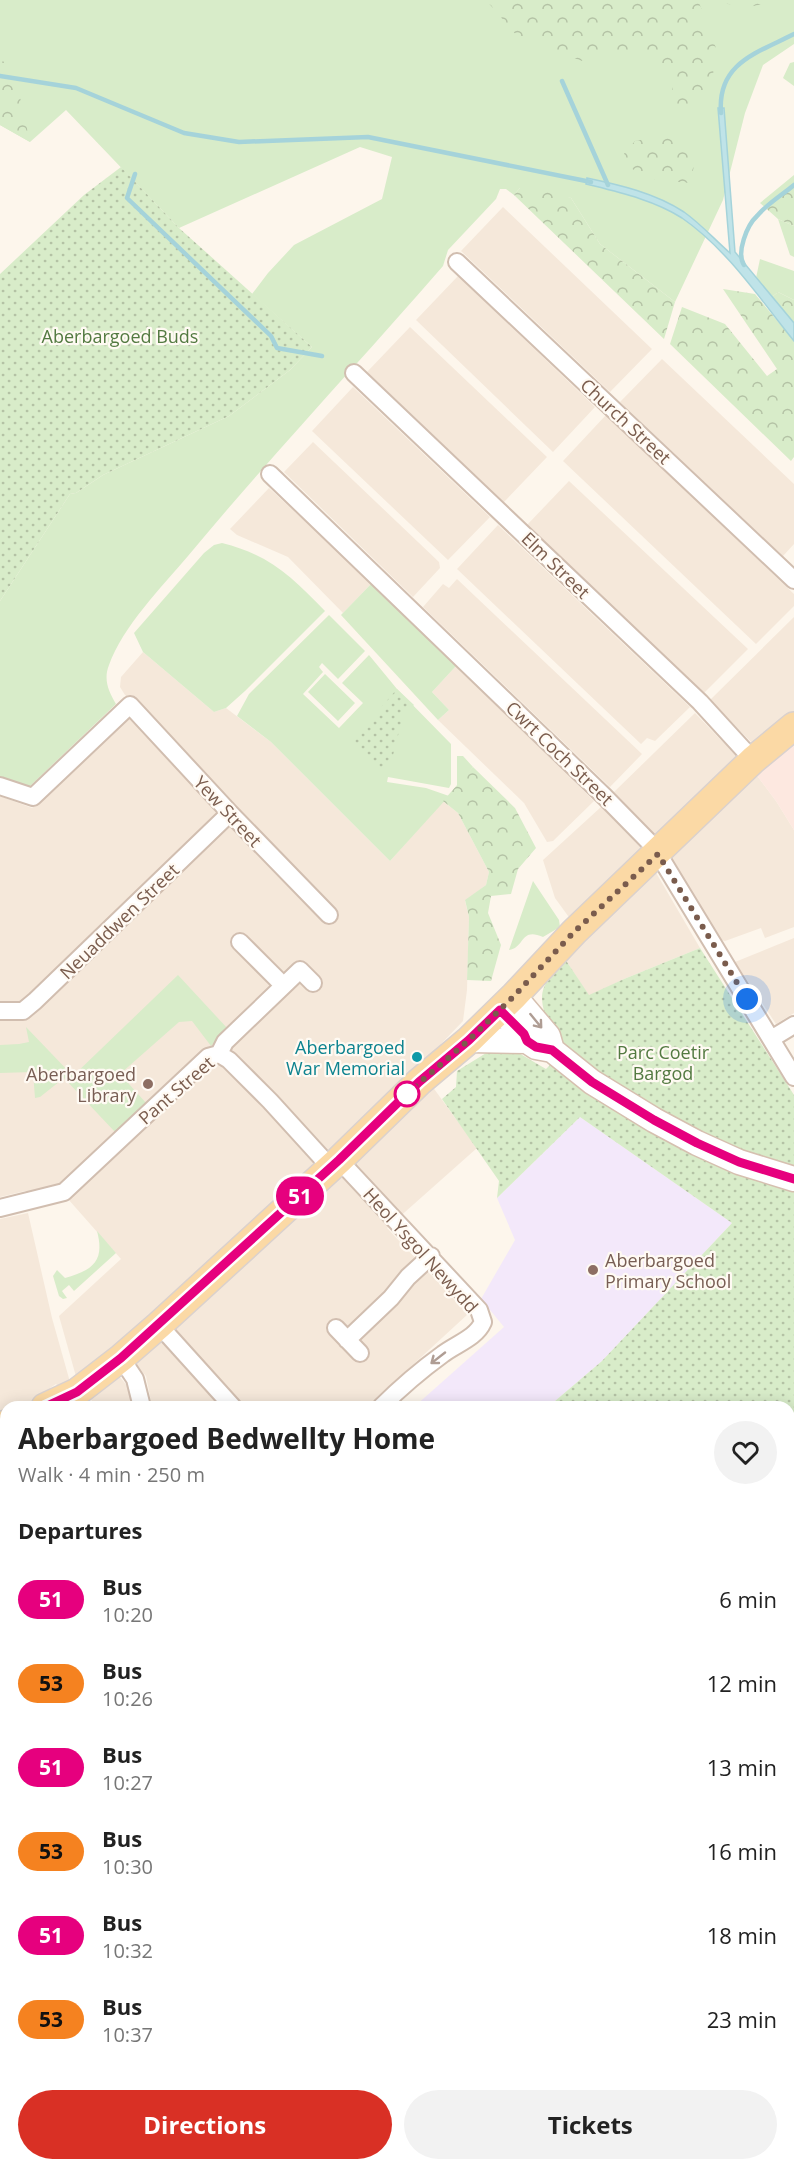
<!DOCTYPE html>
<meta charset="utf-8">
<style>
:root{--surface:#fff;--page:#f2f2f2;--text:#222;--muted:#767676;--accent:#d93025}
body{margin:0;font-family:"Open Sans",sans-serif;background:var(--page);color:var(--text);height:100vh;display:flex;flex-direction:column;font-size:22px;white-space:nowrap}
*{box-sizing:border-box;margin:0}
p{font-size:20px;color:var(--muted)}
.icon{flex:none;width:33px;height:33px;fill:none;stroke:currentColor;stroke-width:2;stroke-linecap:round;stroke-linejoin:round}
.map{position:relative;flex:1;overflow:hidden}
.sheet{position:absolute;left:0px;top:1401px;width:795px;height:770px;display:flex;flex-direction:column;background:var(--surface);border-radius:18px 18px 0 0;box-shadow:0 3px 15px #0003}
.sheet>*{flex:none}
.badge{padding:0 12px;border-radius:20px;font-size:21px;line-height:39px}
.you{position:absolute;width:30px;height:30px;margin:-15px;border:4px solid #fff;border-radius:50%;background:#1a73e8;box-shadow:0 0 0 9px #1a73e833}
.map>.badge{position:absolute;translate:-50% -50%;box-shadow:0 0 0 3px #fff}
h2{padding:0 18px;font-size:22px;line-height:54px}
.round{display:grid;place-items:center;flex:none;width:63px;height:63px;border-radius:32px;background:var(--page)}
.head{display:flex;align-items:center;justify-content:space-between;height:102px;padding:0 18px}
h1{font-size:28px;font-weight:700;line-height:45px}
.cta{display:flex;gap:12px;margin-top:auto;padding:12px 18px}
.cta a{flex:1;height:69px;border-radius:36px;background:var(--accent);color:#fff;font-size:24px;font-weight:700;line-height:69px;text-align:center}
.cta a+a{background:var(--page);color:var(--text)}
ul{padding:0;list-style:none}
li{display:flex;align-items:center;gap:18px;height:84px;padding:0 18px}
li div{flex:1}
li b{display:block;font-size:22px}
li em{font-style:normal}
li .badge{min-width:66px;font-weight:700;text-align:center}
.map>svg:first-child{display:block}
.residential{fill:#f5e8da}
.commercial{fill:#fde8e0}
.education{fill:#f3e8fa}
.grass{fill:#d8ecc9}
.forest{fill:url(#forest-crowns)}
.park{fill:url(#park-dots)}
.water{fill:#bfe3e8;stroke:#a5d3da;stroke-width:1.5}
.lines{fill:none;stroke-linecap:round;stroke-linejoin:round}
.stream{stroke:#a5d3da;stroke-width:4.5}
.river{stroke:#bfe3e8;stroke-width:26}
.street-casing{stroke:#d1beb0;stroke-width:20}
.secondary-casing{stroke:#d6c0b0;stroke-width:27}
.primary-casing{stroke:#dad1cd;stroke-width:30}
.street{stroke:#fff;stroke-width:16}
.secondary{stroke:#fff;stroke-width:24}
.primary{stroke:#fbd9a5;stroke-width:27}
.rail-casing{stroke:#b9a8c9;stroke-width:7}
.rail{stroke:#fffaf3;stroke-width:4.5;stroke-dasharray:14;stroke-linecap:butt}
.oneway{stroke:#af9d94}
.line-casing{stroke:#fff;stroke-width:14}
.line{stroke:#e6007e;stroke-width:9}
.walk{stroke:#7a5c4d;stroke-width:6;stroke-dasharray:0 10.8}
.culture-dot{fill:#0f9aa8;stroke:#fffaf3;stroke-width:2}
.education-dot{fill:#8d6e63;stroke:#fffaf3;stroke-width:2}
.stop-dot{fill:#fff;stroke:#e6007e;stroke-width:3}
.labels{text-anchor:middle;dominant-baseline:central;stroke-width:4.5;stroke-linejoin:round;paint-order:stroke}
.park-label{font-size:18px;fill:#537a41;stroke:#fffaf3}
.street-label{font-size:18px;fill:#7a5c4d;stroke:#fffaf3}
.culture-label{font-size:18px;fill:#0d838f;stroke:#fffaf3;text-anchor:end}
.education-label{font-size:18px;fill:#785e54;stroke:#fffaf3;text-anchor:end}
</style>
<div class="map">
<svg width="794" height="2170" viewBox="0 0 794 2170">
<defs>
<pattern id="forest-crowns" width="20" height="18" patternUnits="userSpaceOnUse" patternTransform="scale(1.5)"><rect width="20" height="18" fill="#d8ecc9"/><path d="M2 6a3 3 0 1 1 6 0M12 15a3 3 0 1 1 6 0" fill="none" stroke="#b4c2a5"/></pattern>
<pattern id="park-dots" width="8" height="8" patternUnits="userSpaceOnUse" patternTransform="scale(1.5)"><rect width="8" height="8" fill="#d8ecc9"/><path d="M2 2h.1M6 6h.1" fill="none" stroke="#b4c2a5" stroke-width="1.8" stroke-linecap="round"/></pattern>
</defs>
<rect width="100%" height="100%" fill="#fdf6ec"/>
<path class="residential" d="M503 207 652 349 610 392 461 251Z
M458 276 595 407 553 452 416 320Z
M410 327 547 457 504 502 367 372Z
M662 359 794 484V544L783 556 620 402Z
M353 387 490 517 448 560 312 431Z
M606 415 794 594V606L756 644 563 461Z
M313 442 439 562 440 568 413 597 284 472Z
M569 481 748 649 704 693 527 525Z
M269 488 372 583 343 613 288 557 237 535 230 529Z
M498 525 690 707 655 741 647 738 641 744 457 569Z
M457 579 642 754 610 787 423 607 443 584 449 588Z
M794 617V712L754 745 710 700Z
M143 652 214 712 226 708 271 742 390 861 443 801 458 813 489 872 486 885 465 901 469 917 467 990 463 1021 417 1069 131 1334 77 1380 59 1316 121 1259 68 1199 25 1191 0 1197V796L32 808 120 726 138 706 125 695 120 687 121 677Z
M456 666 594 801 553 841 547 842 524 803 438 720 449 710 432 692Z
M695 713 738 758 656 836 614 792Z
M755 773 776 801 794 830V927L765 938 761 928 725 941 721 940 670 856Z
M601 807 643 850 571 920 555 898 543 860Z
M655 871 700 948 624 979 589 996 565 959Z
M794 938V1013L776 1024 735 962Z
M432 1086 477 1148 387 1228 468 1314 367 1407H152L146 1376 135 1364Z
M28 1213 52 1318 70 1382 59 1388 56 1384 50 1388 52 1391 35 1400 19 1407H6V1411L0 1412V1219Z
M119 1376 129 1388 132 1407H93L91 1397Z
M0 1516 6 1539V1727L0 1729Z
M794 1974V2006L789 2001V1979Z
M6 2018V2075L0 2076V2020Z
M601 2165H704L698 2170H595Z"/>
<path class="commercial" d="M794 743V830L776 801 755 773Z"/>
<path class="education" d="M580 1117 732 1223 602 1361 548 1407H414L504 1327 481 1299 515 1240 497 1198Z
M794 2093V2170H708L714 2165 789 2164V2097Z"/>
<path class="grass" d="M0 0H794V44L763 65 745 113 723 200 675 302 600 244 571 198 520 188 514 195 506 189H500L496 199 448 250 443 266C359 363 270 457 188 556 161 588 123 626 109 665 103 680 109 692 116 704L28 788 0 780V601L70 494 76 493 103 475 229 416 290 370 312 347 252 294 268 273 294 245 382 199 392 157 360 147 179 228 66 110 30 142 0 125Z
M794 62V86L783 78 790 63Z
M778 219 794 226V257L790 255Z
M760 259 794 271V300L778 292 772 297 756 278Z
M222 543C270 555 292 577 325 611L245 691 226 708 214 712 143 652 134 633 204 553 214 545Z
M372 583 456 666 432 692 449 710 438 720 341 615Z
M329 615 365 651 338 679 322 663 319 667 323 672 303 694 339 728 363 703 342 683 369 655 397 689 451 744V784L449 788 388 777 387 782 426 788 449 796 390 861 271 742 237 716 249 694Z
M325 674 355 703 338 721 308 692Z
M457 756H463L473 767 457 788Z
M533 881 559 920 560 927 543 937C520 927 525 948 509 950Z
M178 975 228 1029 211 1046 192 1021 179 1022 120 1074 147 1104 115 1132 64 1078 40 1097 35 1098 33 1072 0 1073V1045L19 1044 29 1042 26 1027 73 1076Z
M97 1231 116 1253 74 1291 69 1285 62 1291 67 1298 63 1299 59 1296 53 1276 57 1270 65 1278C93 1270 105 1261 97 1231Z
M794 1896V1930L789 1937V1901Z"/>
<path class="forest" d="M486 0H698L716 48 712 84 675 119 671 76 642 51 582 61 518 37Z
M718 0H776L777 1 749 7 721 3Z
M0 60 13 66 30 142 0 125Z
M666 135 687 138 697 153 690 183 656 180 617 162 635 141Z
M794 175V226L778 219 760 203Z
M520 188H542L571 198 600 244 675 302 664 339 514 195Z
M723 289 755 294 794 341V457L791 461 670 344 682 307 725 324 767 376 777 369Z
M778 292 794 300V323L772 297Z
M473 767 515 808 536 848 518 869 511 894 491 896 488 913 501 945 491 981 467 980 469 917 465 900 486 885 489 872 458 813 443 801Z
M6 1768V1975L0 1977V1770Z
M6 1995V2018L0 2020V1997Z
M6 2075V2164H145L146 2167 152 2165 180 2164 181 2170H0V2076Z
M362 2165H447L439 2170H355Z
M482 2165H578L572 2170H474Z"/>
<path class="park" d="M121 167 179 228 312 347 290 370 229 416 103 475 76 493 70 494 0 601V274L84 195Z
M397 689 414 705 403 716 392 759 381 769 352 741Z
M700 948 794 1095V1639H789V1407H548L602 1361 732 1223 580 1117 497 1198 499 1181 442 1099 456 1087 457 1071 491 1050 517 1052 546 1069 567 1048 555 1036 542 1016 545 1014C536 987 549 979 565 959L589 995 624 979Z"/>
<path class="water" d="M718 108H724L735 252 794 323V341C760 299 727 249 682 218 654 200 618 192 586 184L587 178C620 185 655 193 684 212 701 224 715 240 730 253Z"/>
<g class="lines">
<path class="stream" d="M0 76 76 88 184 133 239 142 368 137 591 182
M562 81 608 185
M721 113C717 63 757 53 794 34
M135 174 127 198 271 336 277 348 322 356
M744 265C736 253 747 225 757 216 767 204 782 195 794 185"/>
<path class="river" d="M0 2115 6 2116"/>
<defs>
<path id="street" d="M457 262 794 580
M354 373 700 702 753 760
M270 474 605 797 654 847 794 1077
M0 786 33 797 130 705 230 813 329 915
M240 942 283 985
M0 1011H23L35 1001 230 813
M771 1039 794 1025
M219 1054 225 1042 300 970 313 983
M339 1160 479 1310 483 1322C476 1338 456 1344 443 1354 421 1370 400 1388 381 1407
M0 1208 64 1192 208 1057 219 1054 229 1060 270 1101 331 1168
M159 1325 233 1407
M336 1328 360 1353
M347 1340 391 1298 408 1277 431 1256
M121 1358 135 1379 142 1407
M584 2170 590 2164"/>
<path id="secondary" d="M514 996 548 1036 552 1050
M500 1010 524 1034 527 1041 536 1047 552 1050 592 1082 654 1120 697 1143 739 1162 794 1179
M469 1040 527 1041
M0 1477 6 1502
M789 1960 794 1952
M789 2054 794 2061
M204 2164 222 2170"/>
<path id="primary" d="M45 1407 77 1392 121 1358 159 1325 339 1160 419 1082 469 1040 514 996 574 932 753 760 794 726
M0 1427 6 1424
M789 1801 794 1795
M333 2170 343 2164"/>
</defs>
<use href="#street" class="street-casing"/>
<use href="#secondary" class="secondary-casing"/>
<use href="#primary" class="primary-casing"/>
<use href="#street" class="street"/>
<use href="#secondary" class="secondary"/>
<use href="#primary" class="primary"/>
<defs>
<path id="rail" d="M789 1851 794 1845
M455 2170 465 2164"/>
</defs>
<use href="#rail" class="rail-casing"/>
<use href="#rail" class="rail"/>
</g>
<defs><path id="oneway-shaft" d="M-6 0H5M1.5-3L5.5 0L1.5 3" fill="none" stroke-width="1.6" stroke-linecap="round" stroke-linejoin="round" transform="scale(1.5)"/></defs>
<g class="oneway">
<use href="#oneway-shaft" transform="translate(536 1021) rotate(51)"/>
<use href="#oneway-shaft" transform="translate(438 1358) rotate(142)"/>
</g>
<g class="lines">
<defs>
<path id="line" d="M45 1407 77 1392 121 1358 339 1160 419 1082 469 1040 500 1010 524 1034 527 1041 536 1047 552 1050 592 1082 654 1120 697 1143 739 1162 794 1179"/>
</defs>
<use href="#line" class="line-casing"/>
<use href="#line" class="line"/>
<path class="walk" d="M407 1094 403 1097 469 1040 514 996 574 932 658 854 747 999"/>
</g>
<circle class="culture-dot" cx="417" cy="1057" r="6"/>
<g class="education-dot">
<circle cx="148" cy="1084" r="6"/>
<circle cx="593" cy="1270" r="6"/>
</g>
<circle class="stop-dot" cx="407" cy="1094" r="12"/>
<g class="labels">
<g class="park-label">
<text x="120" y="336">Aberbargoed Buds</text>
<text x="663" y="1052">Parc Coetir<tspan x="663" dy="21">Bargod</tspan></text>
</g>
<g class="street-label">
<text transform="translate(626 421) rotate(43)">Church Street</text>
<text transform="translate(556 565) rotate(44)">Elm Street</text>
<text transform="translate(560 753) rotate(44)">Cwrt Coch Street</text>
<text transform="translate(228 811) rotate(47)">Yew Street</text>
<text transform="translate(119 921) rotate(-44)">Neuaddwen Street</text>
<text transform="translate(176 1090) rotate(-41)">Pant Street</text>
<text transform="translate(421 1250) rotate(48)">Heol Ysgol Newydd</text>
</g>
<g class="culture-label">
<text x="405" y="1047">Aberbargoed<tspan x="405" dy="21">War Memorial</tspan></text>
</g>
<g class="education-label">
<text x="136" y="1074">Aberbargoed<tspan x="136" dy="21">Library</tspan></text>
<text x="605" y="1260" text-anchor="start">Aberbargoed<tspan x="605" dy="21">Primary School</tspan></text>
</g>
</g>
</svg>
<div class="you" style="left:747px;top:999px"></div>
<b class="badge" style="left:300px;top:1196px;background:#e6007e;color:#fff">51</b>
<section class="sheet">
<div class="head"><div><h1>Aberbargoed Bedwellty Home</h1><p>Walk · 4 min · 250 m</p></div><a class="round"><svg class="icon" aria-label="heart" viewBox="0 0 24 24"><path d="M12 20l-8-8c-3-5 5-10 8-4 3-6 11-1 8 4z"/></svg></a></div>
<h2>Departures</h2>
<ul>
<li><span class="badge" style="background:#e6007e;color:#fff">51</span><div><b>Bus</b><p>10:20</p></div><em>6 min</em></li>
<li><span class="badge" style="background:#f58220;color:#111">53</span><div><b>Bus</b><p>10:26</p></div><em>12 min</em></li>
<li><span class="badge" style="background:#e6007e;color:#fff">51</span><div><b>Bus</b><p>10:27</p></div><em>13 min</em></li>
<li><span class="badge" style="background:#f58220;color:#111">53</span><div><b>Bus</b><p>10:30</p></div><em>16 min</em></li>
<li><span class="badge" style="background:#e6007e;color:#fff">51</span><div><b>Bus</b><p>10:32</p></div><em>18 min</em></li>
<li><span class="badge" style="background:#f58220;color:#111">53</span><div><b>Bus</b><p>10:37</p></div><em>23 min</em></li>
</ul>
<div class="cta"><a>Directions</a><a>Tickets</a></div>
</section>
</div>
